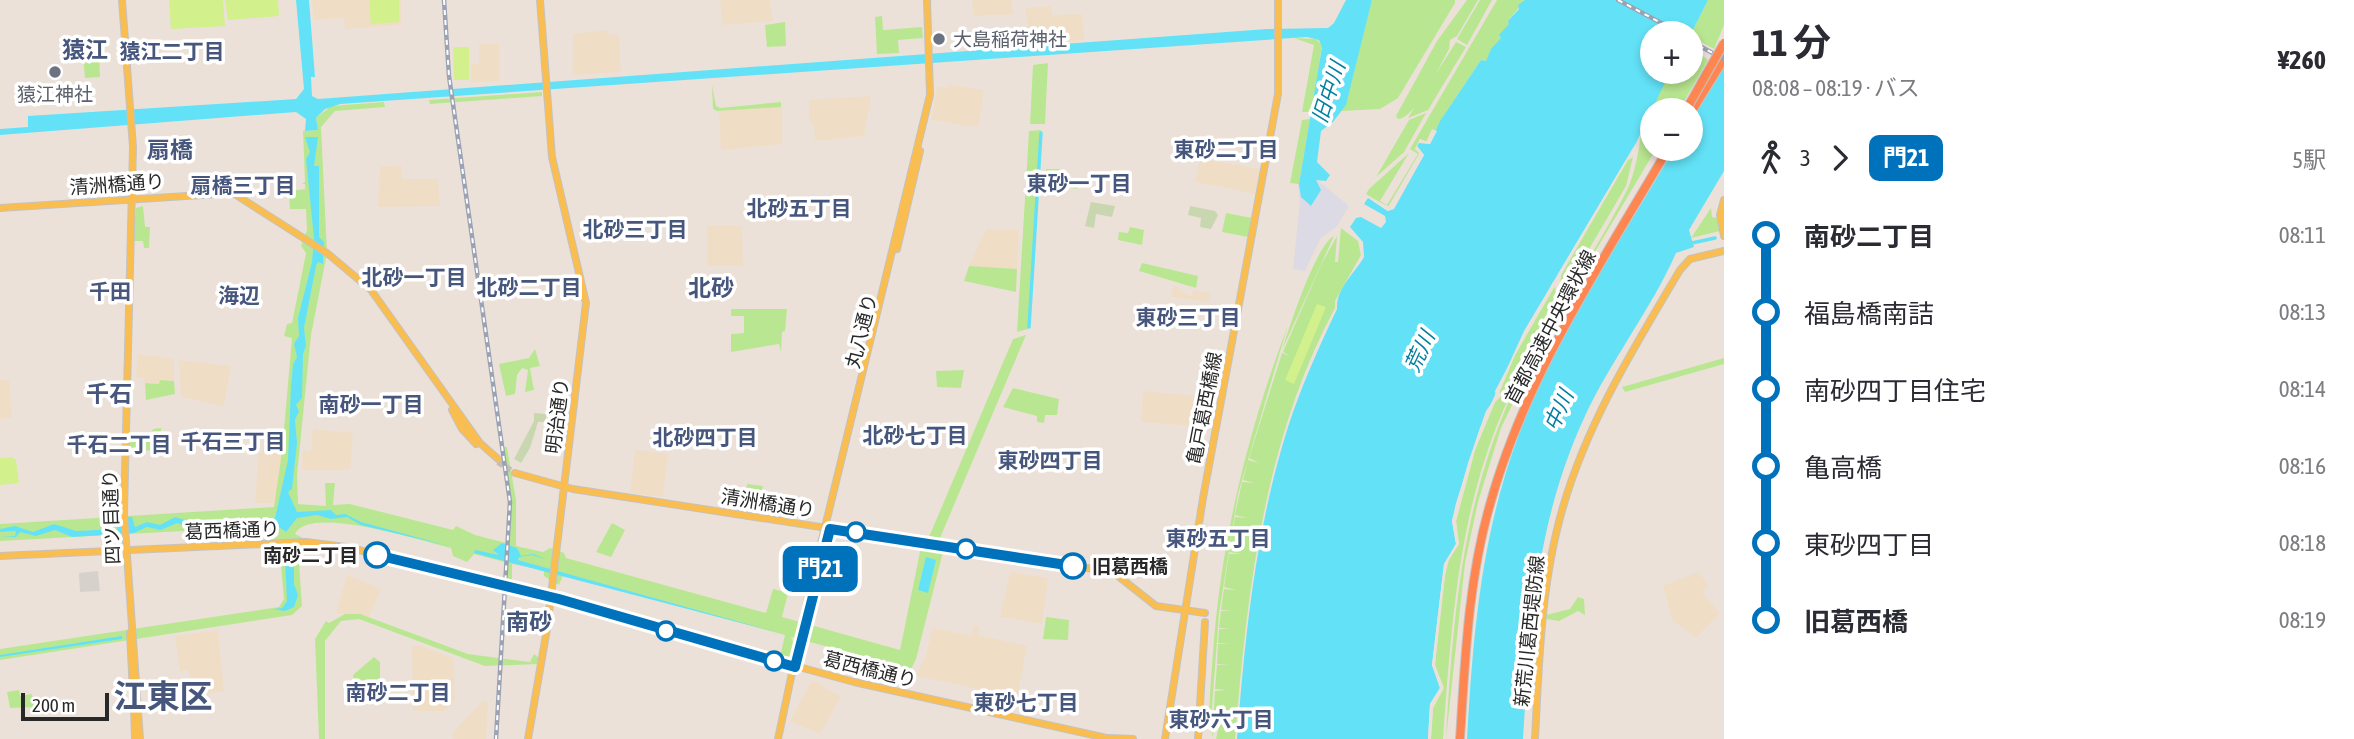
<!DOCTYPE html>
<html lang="ja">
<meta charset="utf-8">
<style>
:root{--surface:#fff;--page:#f2f2f3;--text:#2b2b33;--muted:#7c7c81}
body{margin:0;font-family:"Asap Condensed","Noto Sans JP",sans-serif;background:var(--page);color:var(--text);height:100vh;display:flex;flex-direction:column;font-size:26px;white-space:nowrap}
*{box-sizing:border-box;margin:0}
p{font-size:23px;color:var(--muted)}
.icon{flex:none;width:38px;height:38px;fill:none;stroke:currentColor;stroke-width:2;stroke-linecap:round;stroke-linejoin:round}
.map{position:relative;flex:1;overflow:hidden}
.details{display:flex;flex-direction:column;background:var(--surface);width:630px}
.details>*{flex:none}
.badge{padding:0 14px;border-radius:10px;font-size:24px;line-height:46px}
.controls{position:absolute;left:1640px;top:21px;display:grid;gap:14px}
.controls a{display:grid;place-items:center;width:63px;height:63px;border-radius:50%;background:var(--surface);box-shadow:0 4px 10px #0003;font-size:35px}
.scale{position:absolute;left:21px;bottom:18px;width:88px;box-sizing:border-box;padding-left:7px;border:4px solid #282828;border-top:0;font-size:19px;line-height:24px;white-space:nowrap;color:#282828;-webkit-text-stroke:5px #fff;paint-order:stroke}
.map>.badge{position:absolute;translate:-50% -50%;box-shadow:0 0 0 4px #fff}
.legs{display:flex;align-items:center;gap:10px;height:77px;padding:0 28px;font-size:23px}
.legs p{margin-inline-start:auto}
.overview{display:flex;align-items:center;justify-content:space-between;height:119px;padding:0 28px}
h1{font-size:38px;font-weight:700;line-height:52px}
ul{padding:0 28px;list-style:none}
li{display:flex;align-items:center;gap:24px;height:77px;font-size:26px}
li i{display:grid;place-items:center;width:10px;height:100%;margin:0 9px;background:currentColor}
li i::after{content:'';width:18px;height:18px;margin:-9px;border:5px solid;border-radius:50%;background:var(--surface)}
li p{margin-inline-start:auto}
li:first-child i{background:linear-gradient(#0000 50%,currentColor 0)}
li:last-child i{background:linear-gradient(currentColor 50%,#0000 0)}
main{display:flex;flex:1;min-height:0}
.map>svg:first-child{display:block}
.industrial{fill:#dcdae4}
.education{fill:#efddc6}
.green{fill:#b9e791}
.cemetery{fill:#c8d7af}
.pitch{fill:#d2f08b}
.plaza{fill:#d7d1cc}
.water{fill:#63e2f7}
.pier{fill:#ece1d9}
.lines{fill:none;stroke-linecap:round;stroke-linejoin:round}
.canal{stroke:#63e2f7;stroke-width:3.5}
.major-tunnel{stroke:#c5bcb6;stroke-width:6;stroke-dasharray:6 3;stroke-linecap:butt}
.major-casing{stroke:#c3c3c3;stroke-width:8}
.highway-casing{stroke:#c3c3c3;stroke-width:10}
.major{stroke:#fabd50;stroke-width:6}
.highway{stroke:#ff8651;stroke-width:8}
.rail-casing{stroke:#9ba2b4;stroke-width:4.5}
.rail{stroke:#fff;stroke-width:2;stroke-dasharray:5;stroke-linecap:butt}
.highway-bridge-casing{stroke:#c3c3c3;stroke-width:10;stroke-linecap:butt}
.highway-bridge{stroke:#ff8651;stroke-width:8}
.line-1-casing{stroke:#fff;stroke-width:16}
.line-1{stroke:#0072bc;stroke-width:10}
.worship-dot{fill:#6b7280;stroke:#fff;stroke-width:2.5}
.stop-1-dot{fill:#fff;stroke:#0072bc;stroke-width:3.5}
.labels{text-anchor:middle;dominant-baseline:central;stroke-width:7;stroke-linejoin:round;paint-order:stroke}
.worship-label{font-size:19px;fill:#5b616d;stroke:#fff;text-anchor:start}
.street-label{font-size:19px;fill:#282828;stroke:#fff}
.stop-label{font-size:19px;font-weight:bold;fill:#282828;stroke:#fff;text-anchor:end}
.neighbourhood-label{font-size:21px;font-weight:bold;fill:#46567c;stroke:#fff}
.water-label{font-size:21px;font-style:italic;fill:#047fa1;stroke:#fff}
.quarter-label{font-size:23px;font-weight:bold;fill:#46567c;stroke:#fff}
.town-label{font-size:33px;font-weight:bold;fill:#46567c;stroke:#fff}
</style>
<main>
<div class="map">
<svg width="1724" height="739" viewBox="0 0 1724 739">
<rect width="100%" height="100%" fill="#ece1d9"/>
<path class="industrial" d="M1297 177 1316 179 1349 206 1337 226 1320 239 1305 271 1293 269 1300 201Z"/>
<path class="education" d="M312 0H401V25L345 29 344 18 314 20Z
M720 0H770L773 21 723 25Z
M972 0H1011L1014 14 974 16Z
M1051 6 1052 15 1082 14 1084 40 1031 44 1025 8Z
M608 30 609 35H619L621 72 573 75V34Z
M479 44H499V81L471 82V64H479Z
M949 84 984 90 978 127 931 120 938 86 948 88Z
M871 96 864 136 815 141 814 126 809 120V100Z
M782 106V144L721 150 719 111Z
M1200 159 1261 169 1256 194 1195 182Z
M401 165 402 179H438L440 206 378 207 380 167Z
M707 226H742L743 266H707Z
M986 229 1019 230 1017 269 969 266Z
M1174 285 1187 295 1192 296 1193 290 1210 293V302L1171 297Z
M138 354 174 359V381L160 379 159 384 144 382V378L136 377Z
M179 360 231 366 224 406 181 397Z
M9 379 12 418 0 419V380Z
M1143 391 1195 396 1192 426 1141 422Z
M313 429 353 433 350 470H302L303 451H311Z
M264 444 282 448 277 503H255L259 453H262Z
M635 450 668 454 663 497 630 493Z
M1010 572 1048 578 1042 624 1000 617Z
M1698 572 1709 585 1702 592 1720 613 1696 638 1672 620 1663 586Z
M347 575 381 589 369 617 336 613Z
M974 626H979L978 635 1027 646 1017 697 916 676 926 655 932 628 972 636Z
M218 630 224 691 194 696 189 670 180 671 175 636Z
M412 646H421L453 658 455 699 444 711H413Z
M812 680 841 697 820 734 790 721Z
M483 701 488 702 486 739H453V732Z"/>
<path class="green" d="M1372 0H1455V3L1398 98 1380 109 1341 111C1355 77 1361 38 1372 0Z
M1467 0H1478L1457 36 1450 40 1449 49C1439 67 1416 118 1398 119L1396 116 1437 41Z
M1480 0H1492L1467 45 1457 39Z
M1497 0H1525L1508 21 1510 24 1486 61 1481 60 1444 115 1437 131 1432 129 1426 142 1420 139 1415 149 1420 152 1388 207 1366 194 1369 189 1409 153 1380 201 1387 205 1418 154 1410 149Z
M1708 0H1724V25L1714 49 1694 38 1691 43V34Z
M882 16 883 30 922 27 923 38 898 40 899 53 877 54 875 17Z
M785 22 786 46 767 47 765 25Z
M1294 38 1316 39 1322 45 1312 112H1302L1314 45Z
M1456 42 1466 47 1428 110 1408 118Z
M1691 47 1708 60 1679 110H1652V149H1656L1548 331 1501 428 1478 502 1465 563 1446 739C1453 613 1463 493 1520 377 1552 312 1596 253 1628 188 1636 171 1640 142 1642 129 1644 114 1663 86 1670 72H1690Z
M99 54 100 77 85 78 83 55Z
M1048 63 1045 124H1030L1033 65Z
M712 85 716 106 720 108 781 102V107L717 111 713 109Z
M542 92V96L430 104 429 100Z
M384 102 385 107 335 111 321 127 327 253 311 335 297 475 298 504 326 506 325 483H335L333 505 350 504 453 530 456 526 475 535 510 544 511 501 504 447H507L516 500V546L543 552 550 548 564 553 566 558 766 613 773 589 788 593 782 617 900 650 921 547 943 552 916 659 911 669 791 637 794 644 791 656 780 657 785 635 563 575 559 585 544 576V570L512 564V582L508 581V563L474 554 467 562 453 556 451 548C423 542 310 504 295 534L305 539 271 541 279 535 278 529 272 526 0 541V524L274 507 282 452 292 338 284 336 287 324 292 323 306 253 301 246 307 230 306 209H290L289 191 305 189V184H302L305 182 303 131 318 130 316 118 331 106Z
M1426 113 1404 152 1376 177 1409 120Z
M1310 119 1299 184 1290 183 1302 120Z
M1041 130 1029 322 1028 329 1017 332 1029 131Z
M1633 157 1626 186C1581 264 1531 342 1497 425 1457 526 1451 632 1443 739H1431L1433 708 1444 688 1435 665 1441 601 1447 563 1459 544 1456 521 1475 450 1493 404 1507 391 1499 393 1515 355 1555 286 1556 295 1559 296 1561 275 1628 160Z
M1046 169H1062L1064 178 1088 177V185H1078L1077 189 1046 183Z
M143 206 145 227H150L149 248H144L143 241H133L136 208Z
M1711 208 1712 217 1724 219V230L1691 238Z
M1226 213 1252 218 1248 237 1222 232Z
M1130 227 1144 230 1142 245 1118 240 1119 232 1128 233Z
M1341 228 1358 241 1361 255 1335 301V308C1264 440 1247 592 1235 739H1216L1224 704 1219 712 1212 739 1215 691 1226 690 1215 689 1217 665H1228L1217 664 1218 644H1229L1218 643 1219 629H1230L1219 628 1221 611H1232L1221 610 1224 589 1236 590 1224 587 1229 554H1241L1229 552 1235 517 1247 518 1235 515 1242 482 1254 483 1243 480 1248 460 1259 463 1249 458 1282 353 1290 356 1283 352 1321 265 1337 236 1335 262H1338Z
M1334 236 1282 350C1290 325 1316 245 1334 236Z
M1142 263 1198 276 1196 288 1139 271Z
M969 266 1017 269 1016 292 964 281Z
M731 309H787L785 331 782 332 781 352 779 344 731 352V334L744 333V316H731Z
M1288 325 1238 494 1219 614 1210 734C1208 707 1211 680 1213 653 1221 539 1248 431 1288 325Z
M1026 335 940 538 929 537 1013 339Z
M535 349 540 366 530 368 534 390 525 392 528 370 522 368 517 375 515 394 506 396 499 364 529 358Z
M1724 358V364L1625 392 1622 387Z
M964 370 961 388 937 387 936 371Z
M160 380 174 381 175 394 146 400 145 383 159 384Z
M1013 388 1059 399 1057 415H1045L1044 423 1037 422V416L1003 407Z
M161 428V450L129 451V438L149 437 153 429Z
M747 484 763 486 756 512 746 510Z
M612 523 625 530 611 557 596 552Z
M303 541 298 548 302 606 292 615 0 660V649L279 607 284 599 280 554 271 550 272 542Z
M1578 597 1584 599 1585 615 1578 611 1559 621 1546 619V615L1570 609Z
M345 614H360L468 654 530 662 534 654 539 658 538 664 485 666 359 619 341 621 325 641V739H319L315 639 326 621 329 623Z
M1046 617 1069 620 1068 640 1043 639Z
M374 657 380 662V678L375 683 379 694 367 702 356 692 353 675Z
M19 690 20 696 32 694 34 707 10 708 7 692Z"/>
<path class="cemetery" d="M1091 202 1115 206 1112 217 1096 214 1094 228 1085 226Z
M1190 206 1215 211 1218 215 1211 229 1200 227 1201 218 1188 215Z
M534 413 546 414V422H538L530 448 521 463 514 459 534 421Z"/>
<path class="pitch" d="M169 0H223L225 26 171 29Z
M225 0H278L279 16 228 20Z
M369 0H399V22L371 24Z
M453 47H469V80H454Z
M1317 304 1326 307 1294 384 1285 380Z
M12 457 16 460 19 483 0 485V458Z"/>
<path class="plaza" d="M98 571 100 591 80 592 79 573Z"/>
<path class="water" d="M296 0H309L315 77H311L312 96 318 99 1267 29 1328 28 1334 23 1346 0H1372L1346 105 1333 122 1321 131 1317 162 1330 175 1326 181 1316 180 1321 190 1311 206 1301 197 1299 184 1322 47 1319 40 1307 37 340 104 325 109 316 118 318 130 305 131 306 119 296 112 0 135V129L28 127V116L296 99 304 89Z
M1525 0H1708L1691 34 1652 33V72H1670L1636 143 1558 274 1556 283 1553 282 1495 391 1496 397 1486 411 1468 463 1452 521 1456 544 1444 564 1432 665 1440 688 1430 704 1428 739H1237C1245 634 1256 528 1288 427 1301 387 1319 347 1337 309 1336 288 1355 273 1364 257L1363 242 1350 227 1356 218 1361 217 1381 228 1386 222 1385 216 1364 204 1368 198 1388 211 1393 207 1424 155 1417 146 1419 142 1430 144 1440 121 1481 60 1486 61 1491 49 1501 38 1499 35 1509 24 1508 21 1519 9 1518 5Z
M1724 64V171L1689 230 1694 247 1676 253C1652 308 1611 360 1585 416 1536 522 1530 625 1523 739H1467C1473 635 1481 536 1518 437 1553 340 1622 239 1674 149H1690L1691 121Z
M305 137H318L314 166H319V237L324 242 323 264 318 262 316 266 304 328 306 346 303 354 302 398 296 405 299 411 295 420 297 443 292 489 288 492 297 512 331 510 336 515 345 514 361 522 449 546 361 525 347 517 331 519 317 515 297 518 286 532 273 523 191 528 177 523 161 530 147 527 134 533 119 534 72 537 55 530 36 536 20 532 16 537H0L15 536 16 531 0 532V529L15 526 33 532 54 524 76 531 117 529V517H132L135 527 147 522 160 525 175 517 195 523 275 518 288 460 291 386 293 364 297 357 294 344 299 336 298 318 312 262 314 238 306 159 310 152Z
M502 543 517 548 521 556 533 554C537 555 541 557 545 559L532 555 519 557 518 560 783 634 474 553 475 550 499 555 493 550Z
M926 557 936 560 928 593 918 590Z
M285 559 294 566V584L298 595 294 607 285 611 273 609 282 608 287 601Z
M122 636V639L0 657V655Z"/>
<path class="pier" d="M1434 130 1437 131 1430 144 1419 143 1417 146 1424 155 1394 209 1388 211 1374 202 1375 200 1390 207 1420 154 1415 149 1420 139 1428 142Z
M1636 143 1561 275 1559 285 1553 288 1515 355 1475 450 1456 521 1459 544 1449 559 1445 576 1435 665 1443 688 1433 708 1431 739H1428L1430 704 1440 688 1432 665 1444 564 1456 544 1452 521 1456 503 1480 428 1524 331Z"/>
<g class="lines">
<path class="canal" d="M1692 243 1715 238
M1029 327 1041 133"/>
<path class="major-tunnel" d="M498 462 515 473"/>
<defs>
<path id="major" d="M122 0 133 147 124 513 140 739
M1724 200 1720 215 1724 236
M0 208 233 193 327 253 371 290 480 443 498 459
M897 249 920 151
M452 410 462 429 476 444
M515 473 573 489 1113 572 1156 606 1205 613
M0 556 306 542 346 547 456 573 854 682 1111 739
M810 606 823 556
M130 633 133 692
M134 706 135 739
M1109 738 1133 739
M528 739 547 629 586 303 552 157 540 0
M778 739 808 597 930 95 927 0
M1165 739 1203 498 1278 94V0
M1198 739 1205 622
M1535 739C1539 661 1541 582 1563 507 1588 421 1635 346 1680 270L1690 259 1724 251"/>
<path id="highway" d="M1690 114 1724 59
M1460 739C1465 661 1468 583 1489 508 1524 378 1601 264 1668 149"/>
</defs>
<use href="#major" class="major-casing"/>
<use href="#highway" class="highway-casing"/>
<use href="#major" class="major"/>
<use href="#highway" class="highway"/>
<defs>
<path id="rail" d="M444 0 449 76 510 502 496 739
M1618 0 1680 33
M1690 41 1724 59"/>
</defs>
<use href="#rail" class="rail-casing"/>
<use href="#rail" class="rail"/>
<defs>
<path id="highway-bridge" d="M1686 110 1724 43"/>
</defs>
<use href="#highway-bridge" class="highway-bridge-casing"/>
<use href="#highway-bridge" class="highway-bridge"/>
</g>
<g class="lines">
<defs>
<path id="line-1" d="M377 555 559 599 795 667 830 529 1073 566"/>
</defs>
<use href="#line-1" class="line-1-casing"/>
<use href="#line-1" class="line-1"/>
</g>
<g class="worship-dot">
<circle cx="939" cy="39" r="7"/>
<circle cx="55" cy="72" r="7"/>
</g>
<g class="stop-1-dot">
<circle cx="856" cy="532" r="9"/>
<circle cx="966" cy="549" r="9"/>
<circle cx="377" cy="555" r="12"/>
<circle cx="1073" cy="566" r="12"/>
<circle cx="666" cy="631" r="9"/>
<circle cx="774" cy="661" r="9"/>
</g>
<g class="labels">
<g class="worship-label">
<text x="953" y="39">大島稲荷神社</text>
<text x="55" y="94" text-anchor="middle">猿江神社</text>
</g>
<g class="street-label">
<text transform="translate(117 184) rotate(-4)">清洲橋通り</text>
<text transform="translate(1550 327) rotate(-62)">首都高速中央環状線</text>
<text transform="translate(861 331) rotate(-76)">丸八通り</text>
<text transform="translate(1204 408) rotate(-79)">亀戸葛西橋線</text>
<text transform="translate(557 416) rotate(-83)">明治通り</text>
<text transform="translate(768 503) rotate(9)">清洲橋通り</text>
<text transform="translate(111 517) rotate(-92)">四ツ目通り</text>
<text transform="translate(232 530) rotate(-2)">葛西橋通り</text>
<text transform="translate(1529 631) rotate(-84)">新荒川葛西堤防線</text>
<text transform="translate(870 669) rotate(14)">葛西橋通り</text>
</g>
<g class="stop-label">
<text x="358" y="555">南砂二丁目</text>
<text x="1092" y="566" text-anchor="start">旧葛西橋</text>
</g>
<g class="neighbourhood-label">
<text x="172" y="51">猿江二丁目</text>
<text x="1226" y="149">東砂二丁目</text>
<text x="1079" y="183">東砂一丁目</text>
<text x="243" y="185">扇橋三丁目</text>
<text x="799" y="208">北砂五丁目</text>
<text x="635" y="229">北砂三丁目</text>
<text x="414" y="277">北砂一丁目</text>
<text x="529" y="287">北砂二丁目</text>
<text x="110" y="291">千田</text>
<text x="239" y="295">海辺</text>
<text x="1188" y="317">東砂三丁目</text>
<text x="371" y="404">南砂一丁目</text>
<text x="915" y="435">北砂七丁目</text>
<text x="705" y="437">北砂四丁目</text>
<text x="233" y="441">千石三丁目</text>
<text x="119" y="444">千石二丁目</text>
<text x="1050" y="460">東砂四丁目</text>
<text x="1218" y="538">東砂五丁目</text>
<text x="398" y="692">南砂二丁目</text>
<text x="1026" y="702">東砂七丁目</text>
<text x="1221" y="719">東砂六丁目</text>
</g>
<g class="water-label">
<text transform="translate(1328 92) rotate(-72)">旧中川</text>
<text transform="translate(1419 351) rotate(-65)">荒川</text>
<text transform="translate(1558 410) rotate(-66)">中川</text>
</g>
<g class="quarter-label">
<text x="85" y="50">猿江</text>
<text x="170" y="150">扇橋</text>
<text x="711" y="288">北砂</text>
<text x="109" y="394">千石</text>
<text x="529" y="622">南砂</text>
</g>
<g class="town-label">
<text x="163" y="696">江東区</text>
</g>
</g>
</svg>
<div class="controls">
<a>+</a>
<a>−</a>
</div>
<div class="scale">200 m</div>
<b class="badge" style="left:820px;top:569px;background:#0072bc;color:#fff">門21</b>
</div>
<section class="details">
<div class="overview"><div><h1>11 分</h1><p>08:08 – 08:19 · バス</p></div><b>¥260</b></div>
<div class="legs"><svg class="icon" aria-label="walk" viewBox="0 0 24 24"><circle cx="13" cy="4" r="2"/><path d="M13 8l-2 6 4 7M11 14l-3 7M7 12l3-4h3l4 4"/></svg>3<svg class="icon" aria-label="forward" viewBox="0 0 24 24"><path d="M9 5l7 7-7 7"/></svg><b class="badge" style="background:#0072bc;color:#fff">門21</b><p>5駅</p></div>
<ul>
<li><i style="color:#0072bc"></i><b>南砂二丁目</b><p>08:11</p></li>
<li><i style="color:#0072bc"></i><span>福島橋南詰</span><p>08:13</p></li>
<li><i style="color:#0072bc"></i><span>南砂四丁目住宅</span><p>08:14</p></li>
<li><i style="color:#0072bc"></i><span>亀高橋</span><p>08:16</p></li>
<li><i style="color:#0072bc"></i><span>東砂四丁目</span><p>08:18</p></li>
<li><i style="color:#0072bc"></i><b>旧葛西橋</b><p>08:19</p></li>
</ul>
</section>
</main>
